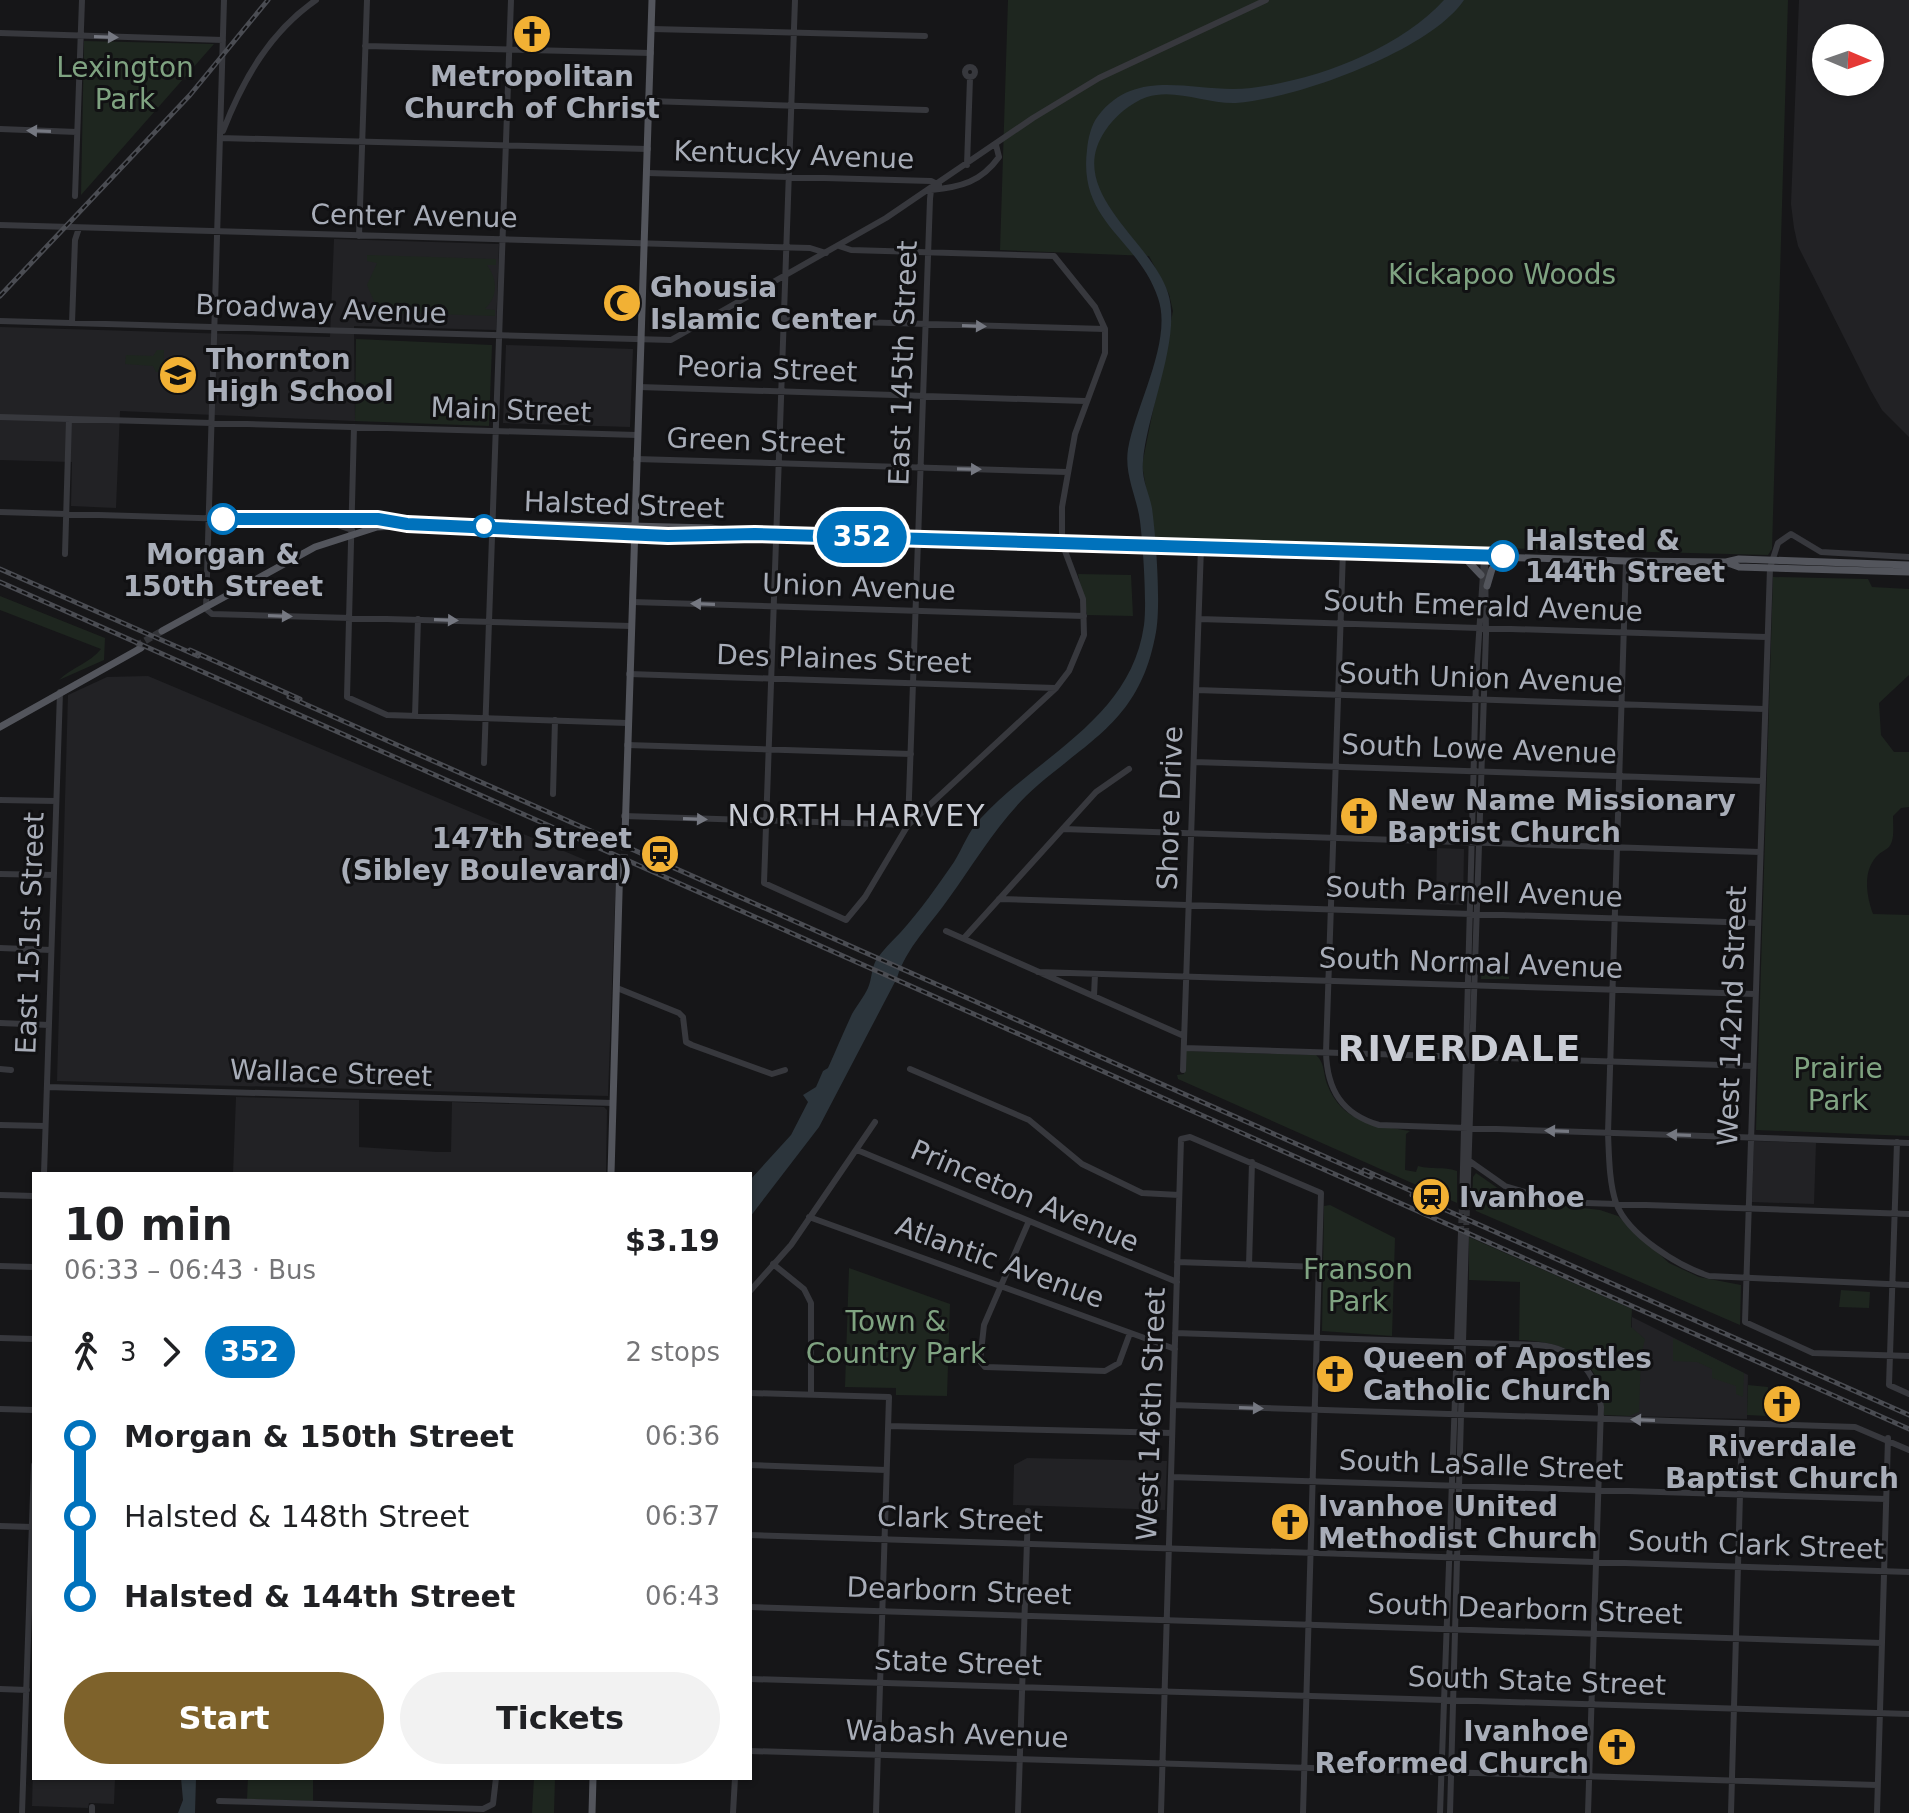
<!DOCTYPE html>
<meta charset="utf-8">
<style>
:root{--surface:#fff;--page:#f2f2f2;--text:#202124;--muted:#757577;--accent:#7e622b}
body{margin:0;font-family:"DejaVu Sans",sans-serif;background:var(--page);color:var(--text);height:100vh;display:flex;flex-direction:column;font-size:30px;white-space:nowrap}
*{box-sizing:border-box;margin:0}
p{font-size:26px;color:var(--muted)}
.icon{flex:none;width:44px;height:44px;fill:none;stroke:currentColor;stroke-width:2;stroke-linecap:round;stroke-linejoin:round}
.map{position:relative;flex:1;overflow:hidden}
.details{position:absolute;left:32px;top:1172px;width:720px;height:608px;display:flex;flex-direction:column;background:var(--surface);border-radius:0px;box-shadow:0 2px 6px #0004}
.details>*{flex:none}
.badge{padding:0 16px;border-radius:26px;font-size:28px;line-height:52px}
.needle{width:52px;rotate:92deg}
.controls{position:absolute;left:1812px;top:24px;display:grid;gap:16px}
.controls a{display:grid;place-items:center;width:72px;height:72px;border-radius:50%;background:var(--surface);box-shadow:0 2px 6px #0004;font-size:40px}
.map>.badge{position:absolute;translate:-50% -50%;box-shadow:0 0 0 4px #fff}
.legs{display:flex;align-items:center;gap:12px;height:88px;padding:0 32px;font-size:26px}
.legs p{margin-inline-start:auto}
.summary{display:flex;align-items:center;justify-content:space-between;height:136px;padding:0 32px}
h1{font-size:44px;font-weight:600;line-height:60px}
.action{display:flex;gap:16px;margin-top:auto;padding:16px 32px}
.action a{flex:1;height:92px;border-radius:48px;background:var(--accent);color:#fff;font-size:32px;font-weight:600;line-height:92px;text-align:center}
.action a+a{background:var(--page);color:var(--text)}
ul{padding:0 32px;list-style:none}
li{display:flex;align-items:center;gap:28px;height:80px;font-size:30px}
li i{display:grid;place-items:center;width:12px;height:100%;margin:0 10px;background:currentColor}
li i::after{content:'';width:20px;height:20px;margin:-10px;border:6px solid;border-radius:50%;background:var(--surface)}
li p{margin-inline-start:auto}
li:first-child i{background:linear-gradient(#0000 50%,currentColor 0)}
li:last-child i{background:linear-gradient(currentColor 50%,#0000 0)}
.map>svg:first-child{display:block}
.built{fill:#222225;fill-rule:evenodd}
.green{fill:#1e261f}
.water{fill:#2c353c}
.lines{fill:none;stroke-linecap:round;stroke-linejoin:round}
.minor-tunnel{stroke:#333438;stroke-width:6;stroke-dasharray:6 3;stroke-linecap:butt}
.major-tunnel{stroke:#333438;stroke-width:7;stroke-dasharray:7 3.5;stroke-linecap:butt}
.minor{stroke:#37383d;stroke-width:6}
.major{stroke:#53555c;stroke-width:7}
.rail-casing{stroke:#4a4c52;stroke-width:5}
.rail{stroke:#111113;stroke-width:2;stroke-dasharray:6;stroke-linecap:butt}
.oneway{fill:#757881}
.line-1-casing{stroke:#fff;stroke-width:18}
.line-1{stroke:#0072bc;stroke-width:12}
.stop-1-dot{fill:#fff;stroke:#0072bc;stroke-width:4}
.labels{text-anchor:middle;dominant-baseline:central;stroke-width:6;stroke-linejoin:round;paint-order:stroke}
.park-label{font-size:28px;fill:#7fa381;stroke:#111113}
.poi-label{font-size:28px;font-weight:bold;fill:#a8adb8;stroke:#111113;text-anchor:start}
.street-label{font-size:28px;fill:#a8adb8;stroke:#111113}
.stop-label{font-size:28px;font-weight:bold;fill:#a8adb8;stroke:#111113;text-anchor:start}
.neighbourhood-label{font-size:30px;letter-spacing:2px;fill:#c9ccd4;stroke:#111113}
.district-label{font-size:36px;font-weight:bold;letter-spacing:2px;fill:#c9ccd4;stroke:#111113}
</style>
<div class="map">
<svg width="1909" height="1813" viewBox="0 0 1909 1813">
<rect width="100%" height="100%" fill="#161618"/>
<path class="built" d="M1799 0H1909V437L1882 410 1871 391 1798 246 1794 228 1791 204ZM1826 38H1870V82H1826Z
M334 239 499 244 496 330 354 326 355 421 120 411 116 508 71 506 72 462 0 460V327L330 337Z
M506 345 633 349 630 427 503 423Z
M148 676 616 873 608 1096 57 1081 68 695 107 677Z
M1437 848 1464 849 1463 905 1436 904Z
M236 1097 359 1100V1147L437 1152H451L452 1102 604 1107 607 1110 606 1174H233Z
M1754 1141 1816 1143 1814 1204 1752 1202Z
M1632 1317 1748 1375 1747 1419 1629 1416Z
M1027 1458 1167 1461 1165 1510 1013 1505 1014 1465Z
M33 1767 34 1778H115L114 1804 89 1803 88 1808 32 1806Z"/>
<path class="green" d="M1008 0H1788L1772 549 1768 555 1155 539 1142 465 1173 311 1169 294 1149 256 1000 250Z
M84 41 214 44 81 195Z
M367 255 496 259V265H487C498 280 498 296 485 309L495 310V316L366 312V306H376L367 285 377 263 367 261Z
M356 339 492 345 489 426 355 421Z
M157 350H164L163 372H156L153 366 125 364 126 355 153 356Z
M1078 574 1131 575 1133 616 1087 615Z
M1773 577 1868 579 1872 587 1909 589V675L1879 703 1881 735 1894 752H1909V807L1901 808 1893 816C1893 824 1894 834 1892 841 1889 850 1885 849 1879 854 1862 869 1866 895 1873 914L1909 915V1136L1756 1130Z
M0 596 105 638 104 660 59 680C72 667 90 663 101 649L0 610Z
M1482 959 1486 962 1510 963 1509 979H1481Z
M1185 1051 1316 1055C1325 1063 1323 1073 1327 1084 1342 1123 1374 1125 1410 1131L1406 1134 1405 1170 1416 1172 1418 1166C1433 1170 1443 1166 1457 1171V1203L1178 1079 1177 1075 1184 1074Z
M1476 1173 1499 1189 1548 1204 1600 1210 1618 1216 1669 1263 1699 1277 1741 1285 1740 1325 1476 1211 1472 1203 1473 1177Z
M1330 1205 1395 1238 1392 1336 1322 1331 1324 1206Z
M1469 1237 1632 1309 1631 1327 1645 1339 1641 1356 1639 1412 1629 1416 1604 1415C1602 1359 1571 1342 1519 1340L1520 1282 1469 1280Z
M849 1268 950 1304 947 1396 896 1395V1388L845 1387Z
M1841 1290 1870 1292 1869 1308 1839 1307Z
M1673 1338 1744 1373 1743 1397 1736 1394V1386L1712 1378V1369L1697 1362 1673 1361Z
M1748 1385 1768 1387 1767 1416 1747 1415Z
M248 1778H313V1801L247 1799Z
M534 1778H555L554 1813H532Z"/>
<path class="water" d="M1444 0H1464C1430 51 1295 99 1236 103 1207 104 1175 88 1147 97 1130 103 1114 117 1105 131 1064 192 1152 241 1168 293 1182 337 1147 412 1143 461 1141 479 1149 492 1152 508 1156 538 1161 604 1156 632 1141 716 1097 735 1038 785 1000 818 978 858 949 898 931 924 906 948 897 978L819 1127 750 1217V1180L791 1135 808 1102 803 1095 816 1087 823 1071 828 1068C836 1050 844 1031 852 1014 857 1005 864 997 868 988 872 979 871 970 876 960 883 950 892 941 900 933 920 911 938 885 954 862 963 848 968 831 981 818 1039 755 1131 719 1144 625 1147 603 1143 545 1140 521 1137 497 1124 475 1128 449 1136 404 1173 341 1158 298 1138 238 1078 223 1087 150 1088 139 1091 125 1098 116 1138 64 1198 95 1251 88 1317 80 1399 49 1444 0Z
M181 1778H196L195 1813H178L183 1800Z"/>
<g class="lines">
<path class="minor-tunnel" d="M1461 1232 1462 1205
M1466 1234 1467 1207"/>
<path class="major-tunnel" d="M136 646 162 631
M624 861 625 835"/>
<path class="minor" d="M224 0 206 609 212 614 631 626
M795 0 764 883 846 920 865 897 908 825 1056 688 1069 671 1084 635 1083 599 1062 543V507L1075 434 1105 353V329L1095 307 1054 256 851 250 839 246
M652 29 925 36
M0 33 223 40
M365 46 651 53
M965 72a5 5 0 1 1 10 0a5 5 0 1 1-10 0Z
M649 101 926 110
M0 129 77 132
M223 131C243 79 270 32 316 0
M220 138 648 149
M967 165 970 78
M647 173 931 181 939 185
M75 196 82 0
M0 225 810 248 826 253
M359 236 367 0
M784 320 1105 329
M0 321 671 340 886 218 1033 118 1099 78 1266 0
M72 323 75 240 79 228
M639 387 1085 401
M0 417 637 435
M354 427 347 697 387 715 627 723
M636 459 1067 472
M0 512 329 522 378 519 407 524
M329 522 352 530
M1343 551 1326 1052C1327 1090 1342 1114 1379 1125L1909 1143
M65 554 69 419
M1909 557 1821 552 1791 534 1778 543 1770 568 1745 1322 1813 1353 1909 1356
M1626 561 1608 1133C1609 1155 1609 1182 1616 1203 1628 1235 1678 1266 1709 1276L1909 1285
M632 602 1084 616
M1199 619 1766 637
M629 674 1056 688
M1196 690 1764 709
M415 716 418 619
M627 745 911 754
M1194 762 1762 781
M484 763 511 0
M553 794 555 720
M0 800 56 801
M624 816 908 825 930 199 931 190C961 187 981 182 999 157L996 145
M1063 829 1760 852
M0 874 54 875
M999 899 1757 923
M946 931 1184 1036
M964 938 1096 792 1129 769
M0 948 51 950
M1038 972 1755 994
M617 988 679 1013 683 1017 686 1042 692 1045 772 1074 785 1070
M1094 996 1095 974
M0 1023 49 1025
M1184 1048 1753 1066
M0 1069 11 1070
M910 1069 1029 1120 1082 1164 1142 1193 1179 1195
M1183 1070 1201 547
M47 1087 613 1103
M0 1125 45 1126
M1897 1142 1889 1385 1909 1394
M857 1150 1177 1282
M1468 1160 1505 1186 1557 1202 1909 1214
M44 1174 60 692
M0 1195 34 1196
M1462 1205 1476 680 1484 559
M1467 1207 1486 634 1485 556
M809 1217 1175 1349
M1029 1221 984 1325 980 1361 985 1367 1105 1371 1119 1363 1130 1333
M1177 1262 1319 1267
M773 1264 804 1289 811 1303V1394
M1249 1265 1252 1162
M0 1266 34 1267
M750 1291 791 1245 875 1122
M1175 1333 1538 1345C1575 1348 1596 1371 1601 1407L1588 1813
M0 1338 34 1339
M750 1393 889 1397 876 1813
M1173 1405 1855 1427 1909 1450
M0 1409 34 1410
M888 1426 1172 1433
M750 1465 886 1470
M1171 1477 1886 1499
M0 1526 32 1527
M750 1535 1909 1572
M750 1607 1882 1643
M750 1679 1909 1714
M0 1689 27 1690
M750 1751 1877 1785
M219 1801 483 1809 493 1804 496 1778
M22 1813 34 1465
M92 1813V1807
M733 1813 735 1778
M1018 1813 1028 1511
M1161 1813 1181 1139 1190 1137 1321 1193 1303 1813
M1440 1813 1461 1232
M1450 1813 1466 1234
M1731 1813 1742 1424
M1877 1813 1888 1438"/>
<path class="major" d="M491 526 511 523 711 528 755 534
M1463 556 1481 575
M1728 563 1739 567 1909 572
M1487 586 1492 569 1503 557
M162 631 315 547 377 527 431 524 554 532 712 537 755 534 1626 561 1726 562 1739 559 1909 565
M0 727 141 648
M625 835 652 0
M611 1174 620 859
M592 1813 593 1778"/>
<defs>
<path id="rail" d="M0 296 190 95 268 0
M0 569 198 656
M0 582 1909 1429
M190 650 300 699
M289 697 1371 1177
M1364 1170 1423 1196
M1412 1195 1909 1415"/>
</defs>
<use href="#rail" class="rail-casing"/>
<use href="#rail" class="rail"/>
</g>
<defs><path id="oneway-solid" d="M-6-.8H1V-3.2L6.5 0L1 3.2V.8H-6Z" transform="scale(2)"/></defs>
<g class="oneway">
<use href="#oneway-solid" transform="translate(106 37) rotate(2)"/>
<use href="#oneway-solid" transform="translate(39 131) rotate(-178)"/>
<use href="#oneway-solid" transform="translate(974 326) rotate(2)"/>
<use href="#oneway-solid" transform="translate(969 469) rotate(1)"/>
<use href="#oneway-solid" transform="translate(703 604) rotate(-178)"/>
<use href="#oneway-solid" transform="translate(280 616) rotate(2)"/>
<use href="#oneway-solid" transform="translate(446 620) rotate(2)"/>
<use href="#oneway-solid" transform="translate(695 819) rotate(2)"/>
<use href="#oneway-solid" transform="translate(1557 1131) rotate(-178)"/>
<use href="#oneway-solid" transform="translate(1679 1135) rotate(-178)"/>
<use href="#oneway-solid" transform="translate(1251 1408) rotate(2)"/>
<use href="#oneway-solid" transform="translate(1643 1420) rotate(-178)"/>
</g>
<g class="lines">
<defs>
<path id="line-1" d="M223 519H378L407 524 668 536 755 534 1503 556"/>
</defs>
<use href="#line-1" class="line-1-casing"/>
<use href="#line-1" class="line-1"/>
</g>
<defs>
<symbol id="church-disc" viewBox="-11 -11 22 22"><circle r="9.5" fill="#f2b134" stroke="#111113"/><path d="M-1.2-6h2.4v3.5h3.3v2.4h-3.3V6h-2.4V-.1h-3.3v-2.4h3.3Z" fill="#111"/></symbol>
<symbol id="mosque-disc" viewBox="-11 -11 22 22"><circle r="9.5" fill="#f2b134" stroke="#111113"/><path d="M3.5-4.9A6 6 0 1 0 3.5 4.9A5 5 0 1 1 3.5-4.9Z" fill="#111"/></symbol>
<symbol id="school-disc" viewBox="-11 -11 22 22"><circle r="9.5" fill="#f2b134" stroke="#111113"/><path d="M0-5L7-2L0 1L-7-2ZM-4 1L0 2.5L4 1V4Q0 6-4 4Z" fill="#111"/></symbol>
<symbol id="station-disc" viewBox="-11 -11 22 22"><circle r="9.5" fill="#f2b134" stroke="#111113"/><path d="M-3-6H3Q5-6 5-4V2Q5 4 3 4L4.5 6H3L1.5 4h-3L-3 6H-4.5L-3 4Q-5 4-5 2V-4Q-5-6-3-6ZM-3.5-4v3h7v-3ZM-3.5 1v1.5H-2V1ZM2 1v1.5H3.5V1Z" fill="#111"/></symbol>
</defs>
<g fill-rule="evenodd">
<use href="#church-disc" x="510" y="12" width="44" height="44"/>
<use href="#mosque-disc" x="600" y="281" width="44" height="44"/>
<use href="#school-disc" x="156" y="353" width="44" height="44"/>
<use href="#church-disc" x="1337" y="794" width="44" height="44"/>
<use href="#station-disc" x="638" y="832" width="44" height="44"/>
<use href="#station-disc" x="1409" y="1175" width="44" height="44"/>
<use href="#church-disc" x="1313" y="1352" width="44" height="44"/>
<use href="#church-disc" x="1760" y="1382" width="44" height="44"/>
<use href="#church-disc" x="1268" y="1500" width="44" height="44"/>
<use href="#church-disc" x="1595" y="1725" width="44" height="44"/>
</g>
<g class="stop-1-dot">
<circle cx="223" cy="519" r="14"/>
<circle cx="484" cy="526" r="10"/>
<circle cx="1503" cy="556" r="14"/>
</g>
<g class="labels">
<g class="park-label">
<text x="125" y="67">Lexington<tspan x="125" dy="32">Park</tspan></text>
<text x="1502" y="274">Kickapoo Woods</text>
<text x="1838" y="1068">Prairie<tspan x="1838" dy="32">Park</tspan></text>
<text x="1358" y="1269">Franson<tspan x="1358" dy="32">Park</tspan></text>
<text x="896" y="1321">Town &amp;<tspan x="896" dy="32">Country Park</tspan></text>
</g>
<g class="poi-label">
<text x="532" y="76" text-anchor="middle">Metropolitan<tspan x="532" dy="32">Church of Christ</tspan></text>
<text x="650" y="287">Ghousia<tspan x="650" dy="32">Islamic Center</tspan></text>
<text x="206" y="359">Thornton<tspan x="206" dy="32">High School</tspan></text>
<text x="1387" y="800">New Name Missionary<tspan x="1387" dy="32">Baptist Church</tspan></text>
<text x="632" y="838" text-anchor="end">147th Street<tspan x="632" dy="32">(Sibley Boulevard)</tspan></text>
<text x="1459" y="1197">Ivanhoe</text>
<text x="1363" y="1358">Queen of Apostles<tspan x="1363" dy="32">Catholic Church</tspan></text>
<text x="1782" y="1446" text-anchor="middle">Riverdale<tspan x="1782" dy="32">Baptist Church</tspan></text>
<text x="1318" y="1506">Ivanhoe United<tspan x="1318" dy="32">Methodist Church</tspan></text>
<text x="1589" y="1731" text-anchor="end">Ivanhoe<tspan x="1589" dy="32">Reformed Church</tspan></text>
</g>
<g class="street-label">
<text transform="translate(794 155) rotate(2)">Kentucky Avenue</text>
<text transform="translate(414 216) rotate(1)">Center Avenue</text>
<text transform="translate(321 309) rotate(2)">Broadway Avenue</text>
<text transform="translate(903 363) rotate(-88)">East 145th Street</text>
<text transform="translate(767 369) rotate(2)">Peoria Street</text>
<text transform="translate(511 410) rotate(2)">Main Street</text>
<text transform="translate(756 441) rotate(2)">Green Street</text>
<text transform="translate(624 505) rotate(2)">Halsted Street</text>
<text transform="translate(859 587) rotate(2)">Union Avenue</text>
<text transform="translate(1483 606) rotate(2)">South Emerald Avenue</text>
<text transform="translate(844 659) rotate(2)">Des Plaines Street</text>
<text transform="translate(1481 678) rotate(2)">South Union Avenue</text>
<text transform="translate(1479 749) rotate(2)">South Lowe Avenue</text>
<text transform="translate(1170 808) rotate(-88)">Shore Drive</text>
<text transform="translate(1474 892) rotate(2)">South Parnell Avenue</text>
<text transform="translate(30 933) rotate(-88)">East 151st Street</text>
<text transform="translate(1471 963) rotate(2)">South Normal Avenue</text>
<text transform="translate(1732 1016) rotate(-88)">West 142nd Street</text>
<text transform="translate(331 1073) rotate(2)">Wallace Street</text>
<text transform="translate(1025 1196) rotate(23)">Princeton Avenue</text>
<text transform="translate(1000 1262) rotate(20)">Atlantic Avenue</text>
<text transform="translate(1151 1414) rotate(-88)">West 146th Street</text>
<text transform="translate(1481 1465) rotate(2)">South LaSalle Street</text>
<text transform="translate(960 1519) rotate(2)">Clark Street</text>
<text transform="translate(1756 1545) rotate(2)">South Clark Street</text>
<text transform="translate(959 1591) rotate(2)">Dearborn Street</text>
<text transform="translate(1525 1609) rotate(2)">South Dearborn Street</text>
<text transform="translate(958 1663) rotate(2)">State Street</text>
<text transform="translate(1537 1681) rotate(2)">South State Street</text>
<text transform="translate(957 1734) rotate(2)">Wabash Avenue</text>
</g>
<g class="stop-label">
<text x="1525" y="540">Halsted &amp;<tspan x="1525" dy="32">144th Street</tspan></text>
<text x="223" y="554" text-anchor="middle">Morgan &amp;<tspan x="223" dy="32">150th Street</tspan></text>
</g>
<g class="neighbourhood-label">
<text x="857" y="815">NORTH HARVEY</text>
</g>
<g class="district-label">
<text x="1460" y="1048">RIVERDALE</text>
</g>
</g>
</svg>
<div class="controls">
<a><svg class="needle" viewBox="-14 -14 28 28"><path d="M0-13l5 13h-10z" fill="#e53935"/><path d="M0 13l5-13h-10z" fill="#757577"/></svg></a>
</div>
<b class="badge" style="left:862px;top:537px;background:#0072bc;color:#fff">352</b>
<section class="details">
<div class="summary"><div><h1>10 min</h1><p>06:33 – 06:43 · Bus</p></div><b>$3.19</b></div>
<div class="legs"><svg class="icon" aria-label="walk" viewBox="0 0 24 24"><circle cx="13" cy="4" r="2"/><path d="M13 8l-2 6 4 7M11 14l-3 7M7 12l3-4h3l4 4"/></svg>3<svg class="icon" aria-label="forward" viewBox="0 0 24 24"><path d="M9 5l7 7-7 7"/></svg><b class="badge" style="background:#0072bc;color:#fff">352</b><p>2 stops</p></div>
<ul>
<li><i style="color:#0072bc"></i><b>Morgan &amp; 150th Street</b><p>06:36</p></li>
<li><i style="color:#0072bc"></i><span>Halsted &amp; 148th Street</span><p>06:37</p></li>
<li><i style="color:#0072bc"></i><b>Halsted &amp; 144th Street</b><p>06:43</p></li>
</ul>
<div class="action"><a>Start</a><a>Tickets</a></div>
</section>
</div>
